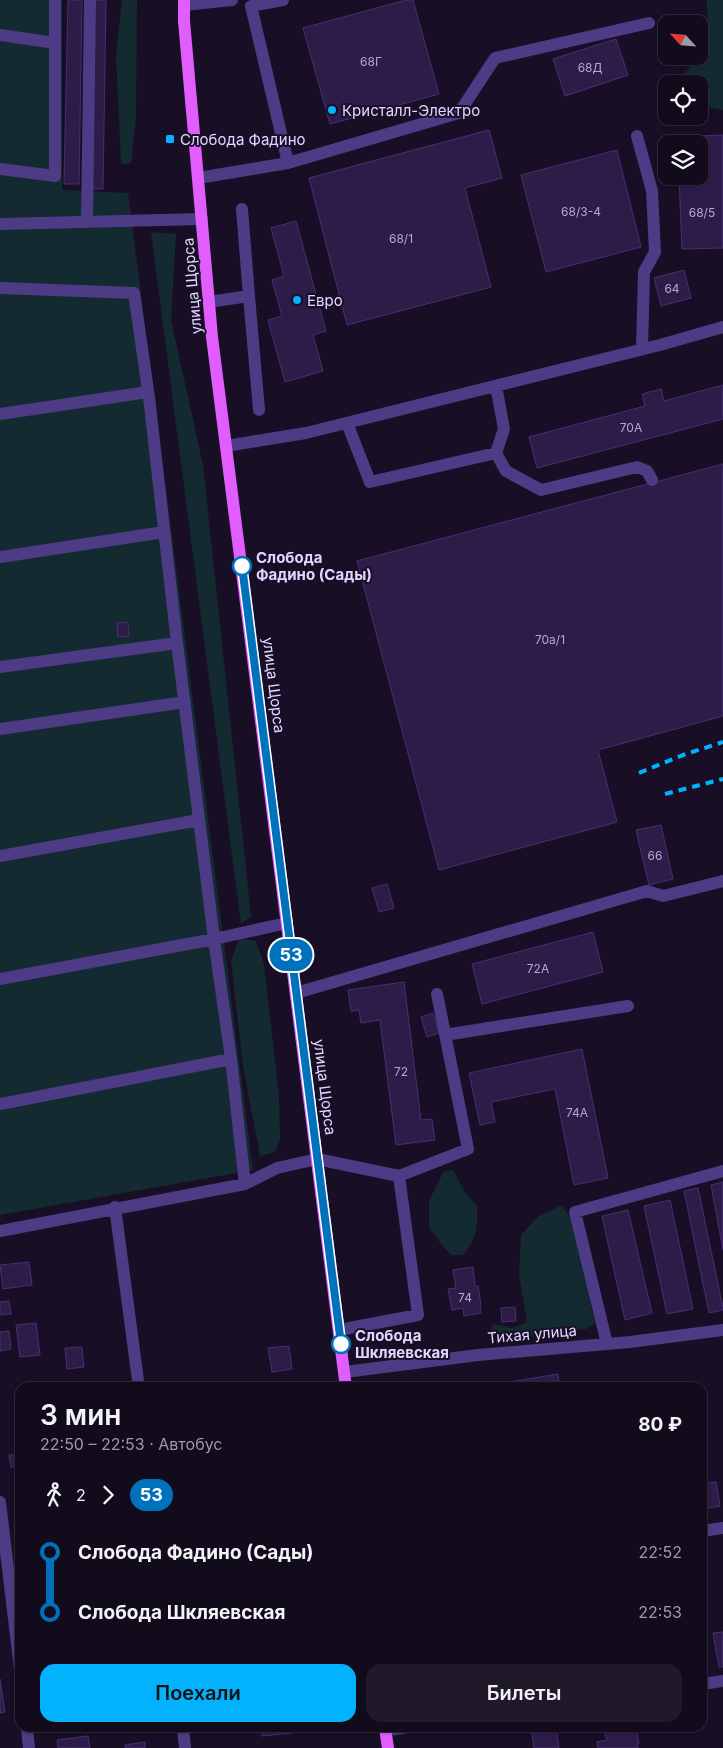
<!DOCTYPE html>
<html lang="ru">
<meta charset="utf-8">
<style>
:root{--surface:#120b1c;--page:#1f1929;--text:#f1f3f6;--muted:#9c9ba3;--line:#312b3b;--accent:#03b2fd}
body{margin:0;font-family:Inter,sans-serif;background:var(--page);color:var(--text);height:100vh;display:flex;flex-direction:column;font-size:19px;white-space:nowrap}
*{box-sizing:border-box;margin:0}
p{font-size:16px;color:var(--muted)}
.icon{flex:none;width:28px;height:28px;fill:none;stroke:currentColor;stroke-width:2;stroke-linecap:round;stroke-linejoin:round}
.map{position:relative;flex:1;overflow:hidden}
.side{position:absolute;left:15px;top:1382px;width:692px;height:350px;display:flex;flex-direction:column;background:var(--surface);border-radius:15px;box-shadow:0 1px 4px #0004,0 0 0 1px var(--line)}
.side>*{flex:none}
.badge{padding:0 10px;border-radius:16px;font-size:18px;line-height:32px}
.needle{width:32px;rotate:296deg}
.controls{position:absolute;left:658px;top:15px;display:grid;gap:10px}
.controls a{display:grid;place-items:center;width:50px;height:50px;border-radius:10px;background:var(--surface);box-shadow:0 1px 4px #0004,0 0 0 1px var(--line);font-size:25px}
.map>.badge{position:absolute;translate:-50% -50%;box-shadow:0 0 0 2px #fff}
.legs{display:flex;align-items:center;gap:8px;height:55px;padding:0 25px;font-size:16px}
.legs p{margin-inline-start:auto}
.head{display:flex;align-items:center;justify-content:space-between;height:85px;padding:0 25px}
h1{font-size:28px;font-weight:600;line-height:38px}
.primary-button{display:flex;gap:10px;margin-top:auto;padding:10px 25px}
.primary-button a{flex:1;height:58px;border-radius:15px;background:var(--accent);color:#111;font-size:20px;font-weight:600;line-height:58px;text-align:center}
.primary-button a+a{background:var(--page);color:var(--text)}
ul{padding:0 25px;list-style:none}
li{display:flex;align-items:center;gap:18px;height:60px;font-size:19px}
li i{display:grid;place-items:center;width:8px;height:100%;margin:0 6px;background:currentColor}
li i::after{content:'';width:12px;height:12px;margin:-6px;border:4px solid;border-radius:50%;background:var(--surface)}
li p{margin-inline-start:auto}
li:first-child i{background:linear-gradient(#0000 50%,currentColor 0)}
li:last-child i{background:linear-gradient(currentColor 50%,#0000 0)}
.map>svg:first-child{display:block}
.green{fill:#132b30}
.building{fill:#2d1c47;stroke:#492e73}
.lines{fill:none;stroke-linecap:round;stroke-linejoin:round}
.minor{stroke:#4d3b85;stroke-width:12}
.major{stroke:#e25dfe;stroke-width:12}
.rail{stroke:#03b2fd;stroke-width:4;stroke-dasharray:8 6;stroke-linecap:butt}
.line-1-casing{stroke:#fff;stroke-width:11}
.line-1{stroke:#0072bc;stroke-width:8}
.poi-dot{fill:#03b2fd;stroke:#180f26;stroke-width:2}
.stop-1-dot{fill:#fff;stroke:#0072bc;stroke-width:2.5}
.labels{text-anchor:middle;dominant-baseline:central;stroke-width:4;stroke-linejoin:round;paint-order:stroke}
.number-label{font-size:12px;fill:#b5a7d1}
.poi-label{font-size:15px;fill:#e2d5ff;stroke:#180f26;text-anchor:start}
.street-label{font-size:15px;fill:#e2d5ff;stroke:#180f26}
.stop-label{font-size:15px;font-weight:bold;fill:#e2d5ff;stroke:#180f26;text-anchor:start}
</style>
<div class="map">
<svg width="723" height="1748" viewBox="0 0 723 1748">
<rect width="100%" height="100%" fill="#180f26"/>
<path class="green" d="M0 0H62V190L128 193 253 1170 0 1215Z
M122 0H137L136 117 131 163 121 164 116 55Z
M707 0H723V110L700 106 699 103V84H689L684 74 708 47Z
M151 232 176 234 171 320 203 465 251 916 241 924Z
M239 938 256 941 264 964 279 1096 280 1140 275 1152 260 1156 243 1066 231 961Z
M453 1170 464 1191 477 1206C477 1229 478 1236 463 1255H452L444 1248 429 1227V1201L444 1171Z
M562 1205 573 1223 595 1323 586 1329 552 1331 530 1336 488 1335 493 1324 512 1328 527 1322 519 1275 521 1235 539 1216Z"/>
<path class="building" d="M68 0H82L79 184H64Z
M93 0H106L103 189H90Z
M406 0H413L439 94 330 124 303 28Z
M616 39 628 75 565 96 553 59Z
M489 130 502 178 465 188 491 287 347 325 309 178Z
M723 135V248L682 249 679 176H699V144H678L677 137Z
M617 150 641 247 546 272 521 175Z
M296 221 326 331 313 335 323 371 285 382 268 320 282 316 272 280 284 276 271 228Z
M684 270 691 298 661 306 654 278Z
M723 385V419L537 468 529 437 645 406 642 394 661 389 664 401Z
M723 464V716L598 750 617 822 439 870 357 561Z
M128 622 129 636 118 637 117 623Z
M661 825 673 879 649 885 636 830Z
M387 884 394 908 379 912 372 888Z
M593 932 603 972 482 1004 472 964Z
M404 982 421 1120 432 1119 435 1140 396 1145 380 1020 361 1023 359 1010 351 1011 348 990Z
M433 1013 439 1033 427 1037 421 1017Z
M582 1049 608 1178 574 1185 555 1089 491 1102 495 1122 480 1125 469 1073Z
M723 1182V1250L711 1185Z
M698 1188 723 1308V1310L709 1313 684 1191Z
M670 1200 693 1309 667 1314 644 1206Z
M628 1210 652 1313 625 1320 602 1216Z
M29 1262 32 1285 3 1289 0 1265Z
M473 1267 475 1286H478L481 1305 480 1306 481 1313 464 1316 463 1308 452 1310 448 1289 456 1288 453 1270Z
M9 1301 11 1314 0 1315V1302Z
M515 1307 516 1321 502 1322 501 1308Z
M36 1323 40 1355 20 1357 16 1325Z
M9 1331 11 1349 0 1351V1332Z
M289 1346 292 1369 272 1372 268 1348Z
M82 1347 84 1367 67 1369 65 1348Z
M558 1374 560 1388H491V1385Z
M20 1454V1466L11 1467 9 1455Z
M716 1482 720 1506 702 1509V1484Z
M723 1632V1667H719L713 1633Z
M0 1679 5 1712 0 1713Z
M261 1728H291L292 1733 262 1736Z
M531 1728H556L559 1748H534Z
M604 1728H636L639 1744H637L638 1748H598L597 1742 607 1740Z
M88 1736 90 1748H58L57 1740Z
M145 1742V1748H125V1745Z"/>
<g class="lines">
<path class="minor" d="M184 5 232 0
M0 35 55 43
M637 136 652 191 655 252 644 272 642 349
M288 163 459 113 495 58 649 23
M0 169 55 176V0
M198 178 288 163 251 6 283 0
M87 222 90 0
M0 224 202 219
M0 288 134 293 149 397 177 643 214 939 231 1059 245 1184 277 1168 317 1159 399 1176
M249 296 259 410
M209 302 249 296 242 209
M496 386 504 429 496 453 506 471 541 490 637 467 647 471 652 480
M0 414 148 392
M347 423 370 482 496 453
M226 446 306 433 660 345 723 327
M0 557 164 532
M0 667 177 643
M0 729 185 702
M0 856 199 820
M0 979 214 939 287 923
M296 993 647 891 663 896 723 881
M445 1035 628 1006
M0 1104 231 1059
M115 1207 139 1388
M0 1231 245 1184
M339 1330 418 1315 399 1176 468 1149 437 994
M607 1344 575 1212 723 1171
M345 1372 478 1355 630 1342 723 1330
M0 1502 20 1669
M702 1531 723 1528
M702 1684 723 1681
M27 1728 29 1748
M183 1728 185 1748
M386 1730 403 1728"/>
<path class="major" d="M184 0V21L212 337 346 1388
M385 1728 388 1748"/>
<path class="rail" d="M639 773 683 755 723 742
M665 794 723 779"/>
</g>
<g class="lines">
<defs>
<path id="line-1" d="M242 566 341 1344"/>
</defs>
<use href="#line-1" class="line-1-casing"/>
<use href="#line-1" class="line-1"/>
</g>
<g class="poi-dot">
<circle cx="332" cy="110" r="5"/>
<rect x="165" y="134" width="10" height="10" rx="2.5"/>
<circle cx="297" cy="300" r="5"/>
</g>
<g class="stop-1-dot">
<circle cx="242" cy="566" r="9"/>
<circle cx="341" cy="1344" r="9"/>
</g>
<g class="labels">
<g class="number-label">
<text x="371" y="61">68Г</text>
<text x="590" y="67">68Д</text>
<text x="581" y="211">68/3-4</text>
<text x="702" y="212">68/5</text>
<text x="401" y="238">68/1</text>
<text x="672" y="288">64</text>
<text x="631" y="427">70А</text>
<text x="550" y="639">70а/1</text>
<text x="655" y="855">66</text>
<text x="538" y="968">72А</text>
<text x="401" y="1071">72</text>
<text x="577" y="1112">74А</text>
<text x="465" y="1297">74</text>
</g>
<g class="poi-label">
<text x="342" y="110">Кристалл-Электро</text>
<text x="180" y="139">Слобода Фадино</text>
<text x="307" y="300">Евро</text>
</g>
<g class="street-label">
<text transform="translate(192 286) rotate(-95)">улица Щорса</text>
<text transform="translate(274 685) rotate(83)">улица Щорса</text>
<text transform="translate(325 1087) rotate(83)">улица Щорса</text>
<text transform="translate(532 1334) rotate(-5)">Тихая улица</text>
</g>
<g class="stop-label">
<text x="256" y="557">Слобода<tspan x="256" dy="17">Фадино (Сады)</tspan></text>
<text x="355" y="1335">Слобода<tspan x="355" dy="17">Шкляевская</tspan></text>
</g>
</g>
</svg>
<div class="controls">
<a><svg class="needle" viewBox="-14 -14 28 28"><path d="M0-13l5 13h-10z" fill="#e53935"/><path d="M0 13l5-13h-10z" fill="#9c9ba3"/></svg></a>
<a><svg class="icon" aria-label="locate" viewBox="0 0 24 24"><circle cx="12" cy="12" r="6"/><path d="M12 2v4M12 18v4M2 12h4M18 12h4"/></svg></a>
<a><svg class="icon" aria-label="layers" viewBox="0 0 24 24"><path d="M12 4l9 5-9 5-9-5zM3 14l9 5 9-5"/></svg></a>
</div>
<b class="badge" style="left:291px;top:955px;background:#0072bc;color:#fff">53</b>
<section class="side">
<div class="head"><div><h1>3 мин</h1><p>22:50 – 22:53 · Автобус</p></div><b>80 ₽</b></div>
<div class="legs"><svg class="icon" aria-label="walk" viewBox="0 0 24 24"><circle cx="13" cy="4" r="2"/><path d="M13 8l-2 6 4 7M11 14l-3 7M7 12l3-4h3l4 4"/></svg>2<svg class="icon" aria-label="forward" viewBox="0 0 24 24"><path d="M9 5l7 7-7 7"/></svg><b class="badge" style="background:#0072bc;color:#fff">53</b></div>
<ul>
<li><i style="color:#0072bc"></i><b>Слобода Фадино (Сады)</b><p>22:52</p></li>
<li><i style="color:#0072bc"></i><b>Слобода Шкляевская</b><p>22:53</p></li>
</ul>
<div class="primary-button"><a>Поехали</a><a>Билеты</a></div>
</section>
</div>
